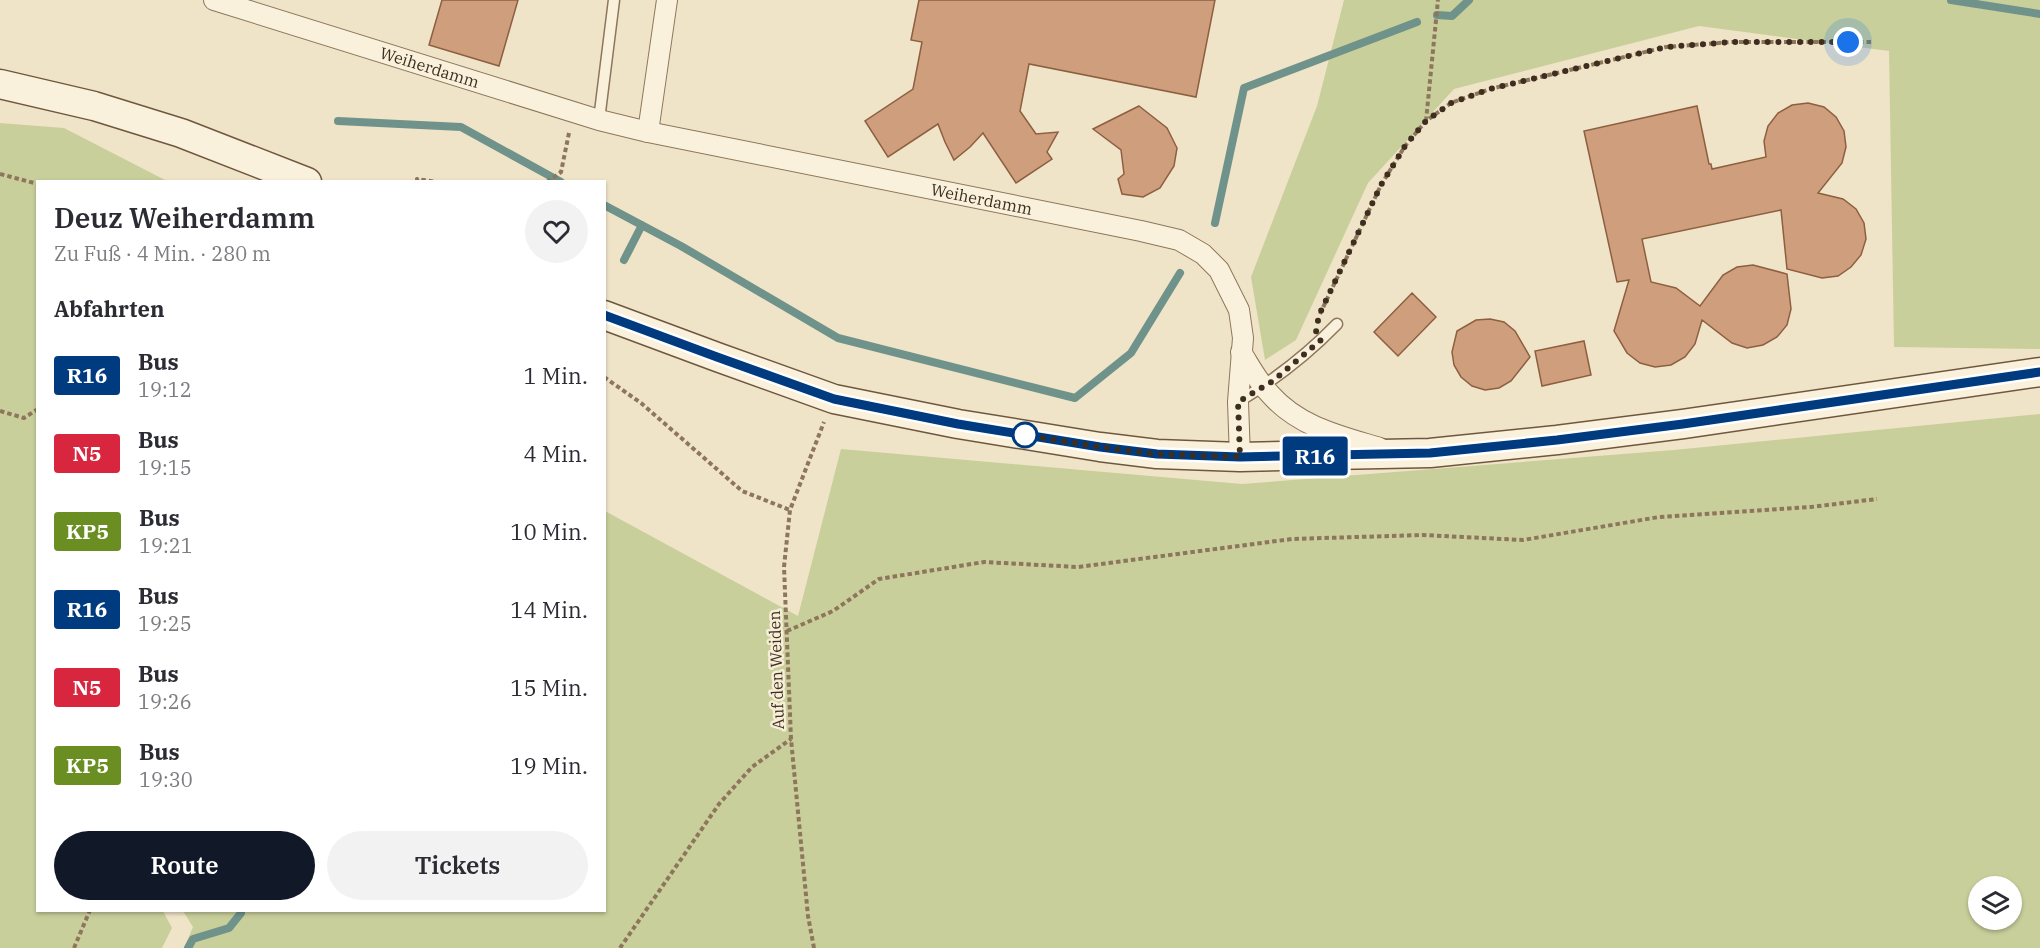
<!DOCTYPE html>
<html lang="de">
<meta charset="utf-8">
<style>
:root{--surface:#fff;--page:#f2f2f3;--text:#2b2b33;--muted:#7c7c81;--accent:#111827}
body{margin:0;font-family:"IBM Plex Serif",serif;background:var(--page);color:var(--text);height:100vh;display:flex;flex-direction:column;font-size:22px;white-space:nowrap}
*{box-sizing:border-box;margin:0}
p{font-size:20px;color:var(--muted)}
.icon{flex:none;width:33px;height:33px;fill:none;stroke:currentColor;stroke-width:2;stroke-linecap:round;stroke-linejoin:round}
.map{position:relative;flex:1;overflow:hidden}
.sheet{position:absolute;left:36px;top:180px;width:570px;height:732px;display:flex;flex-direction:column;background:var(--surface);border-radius:0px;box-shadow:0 2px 4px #0004}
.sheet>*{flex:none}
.badge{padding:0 12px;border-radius:4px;font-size:21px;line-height:39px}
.fabs{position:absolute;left:1968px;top:876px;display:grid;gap:12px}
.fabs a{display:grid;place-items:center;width:54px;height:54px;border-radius:50%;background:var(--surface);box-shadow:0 2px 4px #0004;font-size:30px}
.you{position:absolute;width:30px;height:30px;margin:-15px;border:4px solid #fff;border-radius:50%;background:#1a73e8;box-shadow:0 0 0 9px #1a73e833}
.map>.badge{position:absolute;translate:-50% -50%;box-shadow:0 0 0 3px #fff}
h2{padding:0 18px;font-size:22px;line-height:54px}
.round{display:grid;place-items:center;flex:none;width:63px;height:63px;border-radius:32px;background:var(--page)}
.headline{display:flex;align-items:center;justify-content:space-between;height:102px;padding:0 18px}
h1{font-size:28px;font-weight:600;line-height:45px}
.button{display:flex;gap:12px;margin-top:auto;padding:12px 18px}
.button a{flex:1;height:69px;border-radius:36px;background:var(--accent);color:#fff;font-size:24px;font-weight:600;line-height:69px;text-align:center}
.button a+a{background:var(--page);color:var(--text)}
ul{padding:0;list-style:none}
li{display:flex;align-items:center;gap:18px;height:78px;padding:0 18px}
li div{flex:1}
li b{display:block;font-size:22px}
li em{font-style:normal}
li .badge{min-width:66px;font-weight:700;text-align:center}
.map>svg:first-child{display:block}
.green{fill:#c9cf9b;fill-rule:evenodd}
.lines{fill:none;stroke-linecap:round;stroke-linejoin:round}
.stream{stroke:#6f938a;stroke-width:8}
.building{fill:#cf9f7d;stroke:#8d5f41;stroke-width:1.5}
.lane-casing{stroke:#8d765c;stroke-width:13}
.street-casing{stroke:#8d765c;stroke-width:22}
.secondary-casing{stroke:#6f573f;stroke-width:31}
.path{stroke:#8d765c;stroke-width:4;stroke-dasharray:4.5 3;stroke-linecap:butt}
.lane{stroke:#faf1dc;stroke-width:10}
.street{stroke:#faf1dc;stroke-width:20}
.secondary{stroke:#faf1dc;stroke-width:28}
.line-casing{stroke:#fff;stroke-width:14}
.line{stroke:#003b80;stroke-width:9}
.walk{stroke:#3d2e20;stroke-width:6;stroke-dasharray:0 10.8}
.stop-dot{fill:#fff;stroke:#003b80;stroke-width:3}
.labels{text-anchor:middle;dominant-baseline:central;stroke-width:5;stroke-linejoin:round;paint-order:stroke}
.street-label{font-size:16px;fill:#3d2e20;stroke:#f7eed8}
</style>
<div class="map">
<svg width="2040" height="948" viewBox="0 0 2040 948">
<rect width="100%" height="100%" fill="#f0e4c8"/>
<path class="green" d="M1344 0H2040V349L1894 347 1889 51 1699 26 1454 89 1368 183 1296 340 1265 360 1251 277 1317 106Z
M0 123 64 128 167 181 38 182V910L163 911 172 928 162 948H0Z
M2040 414V948H184L193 927 183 911 604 910 605 511 798 616 841 449 1242 484 1674 450ZM1978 886H2012V920H1978Z"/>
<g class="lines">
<path class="stream" d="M1951 0 2040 14
M1437 15 1452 16 1469 0
M338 121 461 127 561 182
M604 205 681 246 838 338 1075 398 1131 353 1180 273
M1215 223 1244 88 1417 22
M624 260 642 225
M188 948 193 939 229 928 241 913V910"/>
</g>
<path class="building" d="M442 0H518L499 66 429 45Z
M919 0H1215L1196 97 1029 64 1020 111 1036 134 1058 132 1047 152 1052 159 1016 183 983 133 970 147 954 160 945 142 938 124 888 157 865 121 913 89 922 42 911 40Z
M1808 103 1824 107 1836 117 1844 131 1846 147 1842 163 1818 193 1843 199 1856 209 1864 223 1866 239 1861 255 1851 267 1838 276 1822 278 1787 269 1781 210 1642 239 1651 282 1676 288 1700 306 1723 275 1737 267 1753 265 1787 274 1791 309 1787 325 1777 337 1763 345 1747 348 1732 343 1702 320 1695 344 1685 357 1671 365 1655 367 1640 363 1627 353 1614 331 1629 280 1617 282 1584 131 1697 106 1709 164H1711L1712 169 1766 157 1764 141 1768 126 1778 113 1792 105Z
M1139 106 1167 128 1177 148 1174 166 1160 188 1143 197 1122 194 1118 179 1124 174 1121 150 1093 129Z
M1412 293 1436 317 1398 356 1374 332Z
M1490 319 1504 322 1515 331 1530 357 1511 381 1499 388 1485 390 1472 386 1461 377 1454 365 1452 352 1457 331 1476 320Z
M1584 341 1591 375 1542 386 1535 351Z"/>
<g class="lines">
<defs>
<path id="lane" d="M599 120 614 0
M1238 402C1276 379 1306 356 1337 324"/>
<g id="street">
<path id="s1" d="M214 0 599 120 648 132 1141 231 1179 240 1203 254 1219 270 1239 310 1243 338 1238 402 1240 457"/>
<path d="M648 132 667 0"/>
<path d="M1241 352C1250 366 1258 382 1270 394 1299 427 1340 436 1380 448"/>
</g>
<path id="secondary" d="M0 84 94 106 181 133 307 182
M604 315 717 357 834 399 958 424 1100 447 1157 454 1240 457 1430 453 1557 440 1683 424 2040 372"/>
</defs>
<use href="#lane" class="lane-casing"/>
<use href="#street" class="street-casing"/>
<use href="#secondary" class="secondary-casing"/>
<path class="path" d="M1426 121 1438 0
M0 174 38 184
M418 182 417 179 437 182
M547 182 561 172 569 133
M1320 314 1381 185 1405 146 1426 121 1451 103 1490 89 1666 47 1732 42H1872
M604 377 641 403 742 491 790 510
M0 411 24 418 38 409
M787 631 833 611 879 579 984 562 1078 567 1292 539 1423 535 1523 540 1659 517 1811 507 1877 499
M74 948 90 910
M620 948 719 804 752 767 791 739
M814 948 808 916 791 739 784 567 790 510 824 422"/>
<use href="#lane" class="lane"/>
<use href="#street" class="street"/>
<use href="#secondary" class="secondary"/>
</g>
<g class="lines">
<defs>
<path id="line" d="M604 315 717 357 834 399 958 424 1100 447 1157 454 1240 457 1430 453 1557 440 1683 424 2040 372"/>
</defs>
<use href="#line" class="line-casing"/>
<use href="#line" class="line"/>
<path class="walk" d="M1025 435 1018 434 1100 447 1157 454 1240 457 1238 402 1273 381 1321 340 1316 331 1319 315 1381 185 1405 146 1426 121 1451 103 1490 89 1666 47 1732 42H1848"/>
</g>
<circle class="stop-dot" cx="1025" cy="435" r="12"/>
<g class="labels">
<g class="street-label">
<text stroke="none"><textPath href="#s1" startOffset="226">Weiherdamm</textPath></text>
<text stroke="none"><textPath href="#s1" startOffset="794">Weiherdamm</textPath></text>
<text transform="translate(776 670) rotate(-92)">Auf den Weiden</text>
</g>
</g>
</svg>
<div class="fabs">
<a><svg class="icon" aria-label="layers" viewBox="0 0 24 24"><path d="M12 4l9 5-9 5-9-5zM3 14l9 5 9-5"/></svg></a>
</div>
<div class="you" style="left:1848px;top:42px"></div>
<b class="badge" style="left:1315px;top:456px;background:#003b80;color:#fff">R16</b>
<section class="sheet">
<div class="headline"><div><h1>Deuz Weiherdamm</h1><p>Zu Fuß · 4 Min. · 280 m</p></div><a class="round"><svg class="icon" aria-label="heart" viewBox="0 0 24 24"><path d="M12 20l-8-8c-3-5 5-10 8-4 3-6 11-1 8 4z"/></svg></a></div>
<h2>Abfahrten</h2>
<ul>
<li><span class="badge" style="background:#003b80;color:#fff">R16</span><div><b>Bus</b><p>19:12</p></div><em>1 Min.</em></li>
<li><span class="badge" style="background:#d7263d;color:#fff">N5</span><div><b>Bus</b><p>19:15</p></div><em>4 Min.</em></li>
<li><span class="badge" style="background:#6b8e23;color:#fff">KP5</span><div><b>Bus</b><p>19:21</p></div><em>10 Min.</em></li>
<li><span class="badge" style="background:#003b80;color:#fff">R16</span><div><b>Bus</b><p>19:25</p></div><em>14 Min.</em></li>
<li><span class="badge" style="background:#d7263d;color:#fff">N5</span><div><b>Bus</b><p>19:26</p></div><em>15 Min.</em></li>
<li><span class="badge" style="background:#6b8e23;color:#fff">KP5</span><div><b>Bus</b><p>19:30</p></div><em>19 Min.</em></li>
</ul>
<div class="button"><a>Route</a><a>Tickets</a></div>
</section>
</div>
